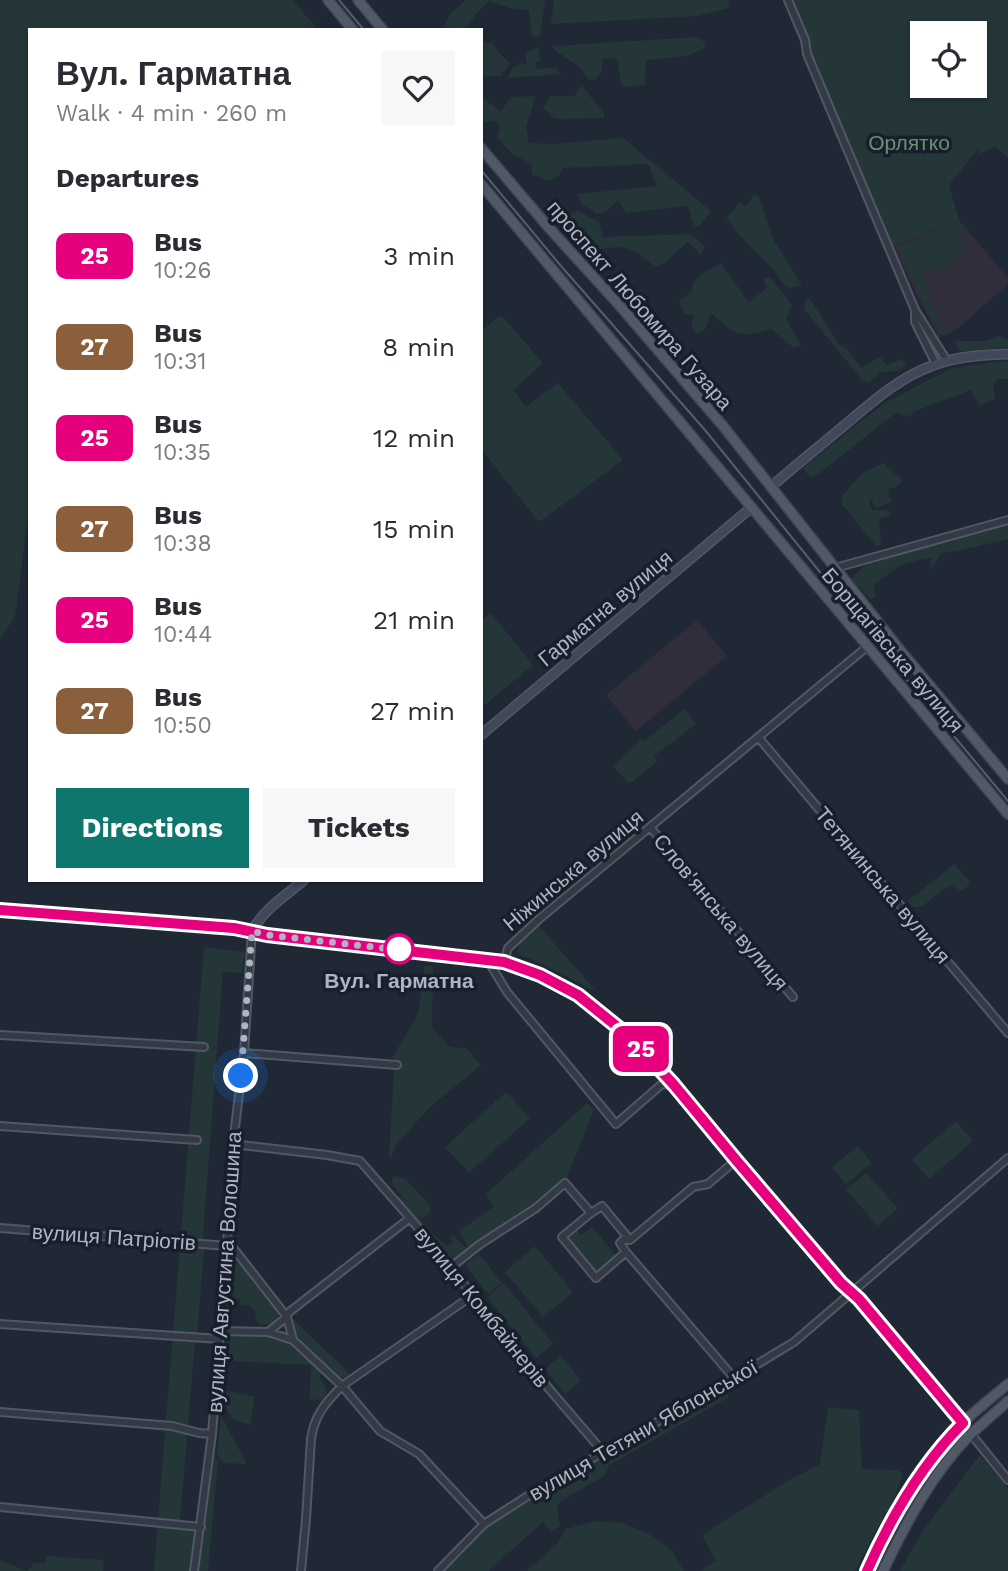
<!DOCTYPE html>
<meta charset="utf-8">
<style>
:root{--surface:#fff;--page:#f7f7f7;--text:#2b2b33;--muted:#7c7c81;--accent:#0f766e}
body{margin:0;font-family:"Work Sans",sans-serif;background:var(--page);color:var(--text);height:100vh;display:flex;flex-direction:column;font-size:26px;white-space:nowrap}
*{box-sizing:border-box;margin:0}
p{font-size:23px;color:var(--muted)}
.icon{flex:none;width:38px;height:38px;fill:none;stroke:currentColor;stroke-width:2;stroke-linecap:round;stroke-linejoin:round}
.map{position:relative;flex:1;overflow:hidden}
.sheet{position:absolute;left:28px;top:28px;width:455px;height:854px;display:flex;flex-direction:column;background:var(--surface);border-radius:0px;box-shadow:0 2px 5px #0004}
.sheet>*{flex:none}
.badge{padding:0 14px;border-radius:10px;font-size:24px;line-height:46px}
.fabs{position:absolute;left:910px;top:21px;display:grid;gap:14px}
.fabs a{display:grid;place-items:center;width:77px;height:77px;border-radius:0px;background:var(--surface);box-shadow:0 2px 5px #0004;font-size:35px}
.you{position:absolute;width:35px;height:35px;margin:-18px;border:5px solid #fff;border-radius:50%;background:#1a73e8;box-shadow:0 0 0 10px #1a73e833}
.map>.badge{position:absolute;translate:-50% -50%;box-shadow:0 0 0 4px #fff}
h2{padding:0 28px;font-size:26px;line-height:63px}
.round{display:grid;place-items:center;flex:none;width:74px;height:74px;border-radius:0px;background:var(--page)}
.head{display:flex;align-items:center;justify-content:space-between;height:119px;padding:0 28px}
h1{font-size:33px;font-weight:700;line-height:52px}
.cta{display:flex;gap:14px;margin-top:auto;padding:14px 28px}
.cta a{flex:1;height:80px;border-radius:0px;background:var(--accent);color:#fff;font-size:28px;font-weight:700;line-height:80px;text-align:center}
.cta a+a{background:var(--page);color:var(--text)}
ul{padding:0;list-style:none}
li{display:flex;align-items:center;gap:21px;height:91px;padding:0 28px}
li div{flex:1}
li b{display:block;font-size:26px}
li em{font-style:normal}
li .badge{min-width:77px;font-weight:700;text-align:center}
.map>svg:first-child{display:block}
.medical{fill:#302e3a}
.green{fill:#253638;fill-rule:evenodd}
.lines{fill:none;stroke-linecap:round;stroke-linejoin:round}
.street-casing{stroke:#515764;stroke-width:10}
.secondary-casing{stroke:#515764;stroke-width:11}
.primary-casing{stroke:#3d434f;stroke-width:12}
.street{stroke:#333a46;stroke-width:6}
.secondary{stroke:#414859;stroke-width:8}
.primary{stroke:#515866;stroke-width:9}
.tram{stroke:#555d6d;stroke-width:2}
.line-casing{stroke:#fff;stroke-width:16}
.line{stroke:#e6007e;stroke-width:10}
.walk{stroke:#adb4c3;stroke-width:7;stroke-dasharray:0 12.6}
.stop-dot{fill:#fff;stroke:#e6007e;stroke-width:3.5}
.labels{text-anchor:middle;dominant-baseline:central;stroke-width:7;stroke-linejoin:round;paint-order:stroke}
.park-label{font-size:21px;fill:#669273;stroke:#191f2a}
.street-label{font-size:21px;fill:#adb4c3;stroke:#191f2a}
.stop-label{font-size:21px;font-weight:bold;fill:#adb4c3;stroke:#191f2a}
</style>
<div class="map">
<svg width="1008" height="1571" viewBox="0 0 1008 1571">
<rect width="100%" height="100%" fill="#202835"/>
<path class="medical" d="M959 220 1008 278V284L957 329 939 338 893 247Z
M697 620 727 656 636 731 606 695Z"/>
<path class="green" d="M0 0H293L318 30H30V517L28 518 15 617 0 639Z
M466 0H544L545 2 540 36 532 37 529 10 510 8 489 1 475 15 465 30H447L444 26 451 13Z
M554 0H728L729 8 697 16 551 24Z
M789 0H1008V158L995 147 979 154V148L949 185 959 220 889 248 808 54ZM922 33H975V86H922Z
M698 37 706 44 704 48 686 56 646 60 645 85 622 87 617 59 602 58V71L595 80 588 79 577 65 554 50 553 46Z
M481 41 493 44 500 54 510 63 501 76 481 77Z
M538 47 541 60 536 63 537 69 557 68 561 74 508 78 512 68 520 63 527 64 525 53Z
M581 85 604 113V118L555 119 543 108 550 96H575Z
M536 96 526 127 529 143 553 144 623 138 711 211 700 225 694 226 688 206 626 213 618 200 608 210 597 214 581 204 578 194 657 186 648 164 563 168 559 176 549 181 532 174V164L514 155 497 138 500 128 496 121 484 122 481 119V97L501 111 511 97Z
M754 195 759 197 773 239 802 285 790 288 785 286 770 266 748 245 726 218 735 210 738 203 741 202 745 207Z
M578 211 599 222 603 237 691 234 705 247 701 255 688 242C676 251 669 262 655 267 630 245 627 245 594 250L561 218Z
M959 222 966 232 956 241 966 251 937 274 930 266 922 272 932 306 945 334 940 336 898 248Z
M721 263 749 303 767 287 763 279 770 277 792 305 786 319 801 345 794 348 771 329C738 339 736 335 711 313L705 330 697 333 691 326 694 315 684 314 679 301 692 291V284L700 275Z
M809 297 839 344 846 348 861 368 880 357 887 365 902 359 906 364 904 367 898 371 879 372 876 377 868 383 862 380 804 309 805 302Z
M501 315 543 363 513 390 526 407 558 383 623 460 539 522 481 449V331Z
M998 336 1008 339V347L959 352 955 341H986Z
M1008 361V379H998L993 384 995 399 979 405 971 390 915 411 909 417 897 412 813 478 808 475 803 468 883 404 950 369 980 364Z
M884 463 903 481 894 488 887 489 892 502 876 508 871 499 869 500 872 510H888L890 515 879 519 881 545H875L841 503 843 495 862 473Z
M1008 522V539L961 550 941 553 931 570V558C901 562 896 568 873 586L876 596 871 599 851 579 864 566 937 541 948 542Z
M491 613 533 665 481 708V632L484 630 481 627V621Z
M685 709 696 724 654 756 657 762 632 782 628 783 613 766 642 738 644 741Z
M954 864 971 883 962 891 950 885 921 907H912L908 901Z
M539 926 597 992 545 965 523 956 518 952C518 939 529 933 539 926Z
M204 947 245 952 242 973 223 972 203 1234 204 1249 197 1335 195 1341 180 1522 158 1520Z
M424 966H433L432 1029 450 1047 466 1048 481 1065 432 1105 395 1146 392 1156 389 1159 394 1070 396 1067V1062L392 1057 416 1019 419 1009Z
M506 1092 530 1118 469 1173 445 1147Z
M587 1103 594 1110 565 1183 527 1215 471 1251 459 1231 493 1207 486 1194Z
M956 1121 973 1141 929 1179 912 1159Z
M858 1146 872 1163 846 1184 832 1167Z
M866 1173 898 1208 878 1226 846 1190Z
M394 1176 404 1178 430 1205 431 1210 426 1216 422 1218 416 1215 432 1233 447 1246 453 1241 450 1237 453 1235 469 1251 457 1262 450 1263 397 1198 399 1196 407 1203 392 1183V1179Z
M592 1227 616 1255 596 1274 566 1237 576 1230 581 1235Z
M535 1246 573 1292 543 1317 505 1272Z
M479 1254 502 1283 488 1294 465 1265Z
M229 1260 239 1262 276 1308 279 1315C274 1324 268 1325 258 1324L256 1320 255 1310 250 1306 240 1305V1299H232L231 1312H226Z
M504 1283 553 1344 536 1358 487 1297Z
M291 1317 350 1374 345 1378 339 1377 296 1335Z
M237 1333 272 1335 285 1340 293 1345 295 1350 319 1363 321 1375 320 1378C325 1388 329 1386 324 1399L320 1400 310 1399 311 1365 232 1361V1355H224L227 1336Z
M561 1356 581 1381 565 1394 545 1369Z
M225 1390 255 1397 250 1425C228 1418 224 1414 225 1390Z
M725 1392 729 1397 608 1466 604 1476 561 1501 557 1508 560 1526 551 1531 543 1522 488 1571H438L484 1524Z
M828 1407 859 1410 862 1469 897 1470 903 1474 894 1500 873 1536 855 1571H700L716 1561 702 1535 786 1482 820 1464Z
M221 1416 247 1464 223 1463 217 1455Z
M212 1453 218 1461 208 1571H198Z
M980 1455 1008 1489V1571H900L925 1527Z
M596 1521 623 1523 649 1534 672 1551 684 1571H527L557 1544 566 1529Z
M158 1522 201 1527 194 1571H154Z
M46 1556 104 1560 103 1571H0V1560L27 1571 34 1563H45Z"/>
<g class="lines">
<defs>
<path id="street" d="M788 0 805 40 807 54 915 310 947 361
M915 312V322L936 364
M835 568 1008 520
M758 737 1008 1033
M650 827 793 997
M487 959 507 992 616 1124 662 1084 674 1085
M504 962 508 948 538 920 868 646
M0 1035 204 1047
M244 1053 397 1065
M0 1126 197 1140
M233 1144 327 1155 360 1161 410 1218 550 1390 604 1453
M591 1213 562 1237 596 1278 626 1252 734 1378
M0 1228 227 1246 234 1249 287 1317 293 1340 342 1386 380 1431 419 1454 484 1524
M626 1252 620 1243 623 1240H630
M450 1268 479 1245 536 1208 565 1183 591 1213 602 1206 630 1240 693 1187 708 1184 736 1160
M0 1324 220 1339
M221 1331 268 1332 293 1340
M268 1332 287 1317 288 1313 410 1218
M0 1412 172 1426 199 1433 212 1434
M971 1434 1008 1480
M0 1507 201 1527
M194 1571 212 1434 227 1246 233 1144 244 1053 252 931
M301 1571 306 1519 311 1439C314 1416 326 1402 342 1386L473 1295
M438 1571 484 1524 540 1488 721 1386 794 1342 1008 1158"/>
<path id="secondary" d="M772 486C796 465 821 445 846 424 873 401 900 377 934 365 958 356 983 355 1008 354
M481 735 752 507
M0 910 234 928 267 935 504 962C529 971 554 981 577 995 638 1032 690 1106 736 1160 771 1202 806 1242 841 1283L859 1299 963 1423
M252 931C264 909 285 896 304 880"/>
<path id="primary" d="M328 0 353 30
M358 0 383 30
M481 148 550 229 620 306 723 426 900 650 1008 779
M481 184 1008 814
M867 1571C890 1520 917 1471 955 1430 971 1414 990 1399 1008 1384
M883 1571C906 1523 933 1472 971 1434 983 1423 996 1412 1008 1401"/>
</defs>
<use href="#street" class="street-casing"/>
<use href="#secondary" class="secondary-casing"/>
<use href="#primary" class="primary-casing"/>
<use href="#street" class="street"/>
<use href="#secondary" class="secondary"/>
<use href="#primary" class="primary"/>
<path class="tram" d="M339 0 364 30
M481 170 561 266 705 430 904 676 1008 801"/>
</g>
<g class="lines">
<defs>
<path id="line" d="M0 910 234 928 267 935 504 962 540 975 578 995 630 1037 674 1085 736 1160 841 1283 859 1299 963 1423C921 1465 891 1517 867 1571"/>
</defs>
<use href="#line" class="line-casing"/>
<use href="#line" class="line"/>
<path class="walk" d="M241 1076 252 931 267 935 401 950 399 949"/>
</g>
<circle class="stop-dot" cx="399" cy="949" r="14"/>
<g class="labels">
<g class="park-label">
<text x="909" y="142">Орлятко</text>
</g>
<g class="street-label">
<text transform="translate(640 305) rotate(49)">проспект Любомира Гузара</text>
<text transform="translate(605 608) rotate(-40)">Гарматна вулиця</text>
<text transform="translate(893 650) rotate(50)">Борщагівська вулиця</text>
<text transform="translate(573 870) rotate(-40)">Ніжинська вулиця</text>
<text transform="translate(883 885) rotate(50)">Тетянинська вулиця</text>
<text transform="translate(721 912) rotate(50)">Слов'янська вулиця</text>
<text transform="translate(114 1237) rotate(4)">вулиця Патріотів</text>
<text transform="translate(224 1272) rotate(-86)">вулиця Августина Волошина</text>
<text transform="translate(482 1307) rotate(51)">вулиця Комбайнерів</text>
<text transform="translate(643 1430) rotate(-30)">вулиця Тетяни Яблонської</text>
</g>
<g class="stop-label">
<text x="399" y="980">Вул. Гарматна</text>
</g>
</g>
</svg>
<div class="fabs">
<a><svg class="icon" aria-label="locate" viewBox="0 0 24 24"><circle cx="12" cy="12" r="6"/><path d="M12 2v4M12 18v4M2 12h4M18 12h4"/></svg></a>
</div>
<div class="you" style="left:241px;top:1076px"></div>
<b class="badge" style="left:641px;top:1049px;background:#e6007e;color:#fff">25</b>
<section class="sheet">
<div class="head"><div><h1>Вул. Гарматна</h1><p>Walk · 4 min · 260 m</p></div><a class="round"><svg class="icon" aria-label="heart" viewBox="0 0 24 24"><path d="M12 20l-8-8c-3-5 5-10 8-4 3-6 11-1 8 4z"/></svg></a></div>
<h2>Departures</h2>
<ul>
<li><span class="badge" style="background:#e6007e;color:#fff">25</span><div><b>Bus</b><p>10:26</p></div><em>3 min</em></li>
<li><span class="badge" style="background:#8b5e3c;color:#fff">27</span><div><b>Bus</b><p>10:31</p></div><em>8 min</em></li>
<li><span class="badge" style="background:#e6007e;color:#fff">25</span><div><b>Bus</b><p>10:35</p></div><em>12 min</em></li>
<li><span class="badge" style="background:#8b5e3c;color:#fff">27</span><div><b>Bus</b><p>10:38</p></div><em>15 min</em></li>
<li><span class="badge" style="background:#e6007e;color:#fff">25</span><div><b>Bus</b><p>10:44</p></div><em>21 min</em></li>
<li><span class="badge" style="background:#8b5e3c;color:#fff">27</span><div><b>Bus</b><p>10:50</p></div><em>27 min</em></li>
</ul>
<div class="cta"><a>Directions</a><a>Tickets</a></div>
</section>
</div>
